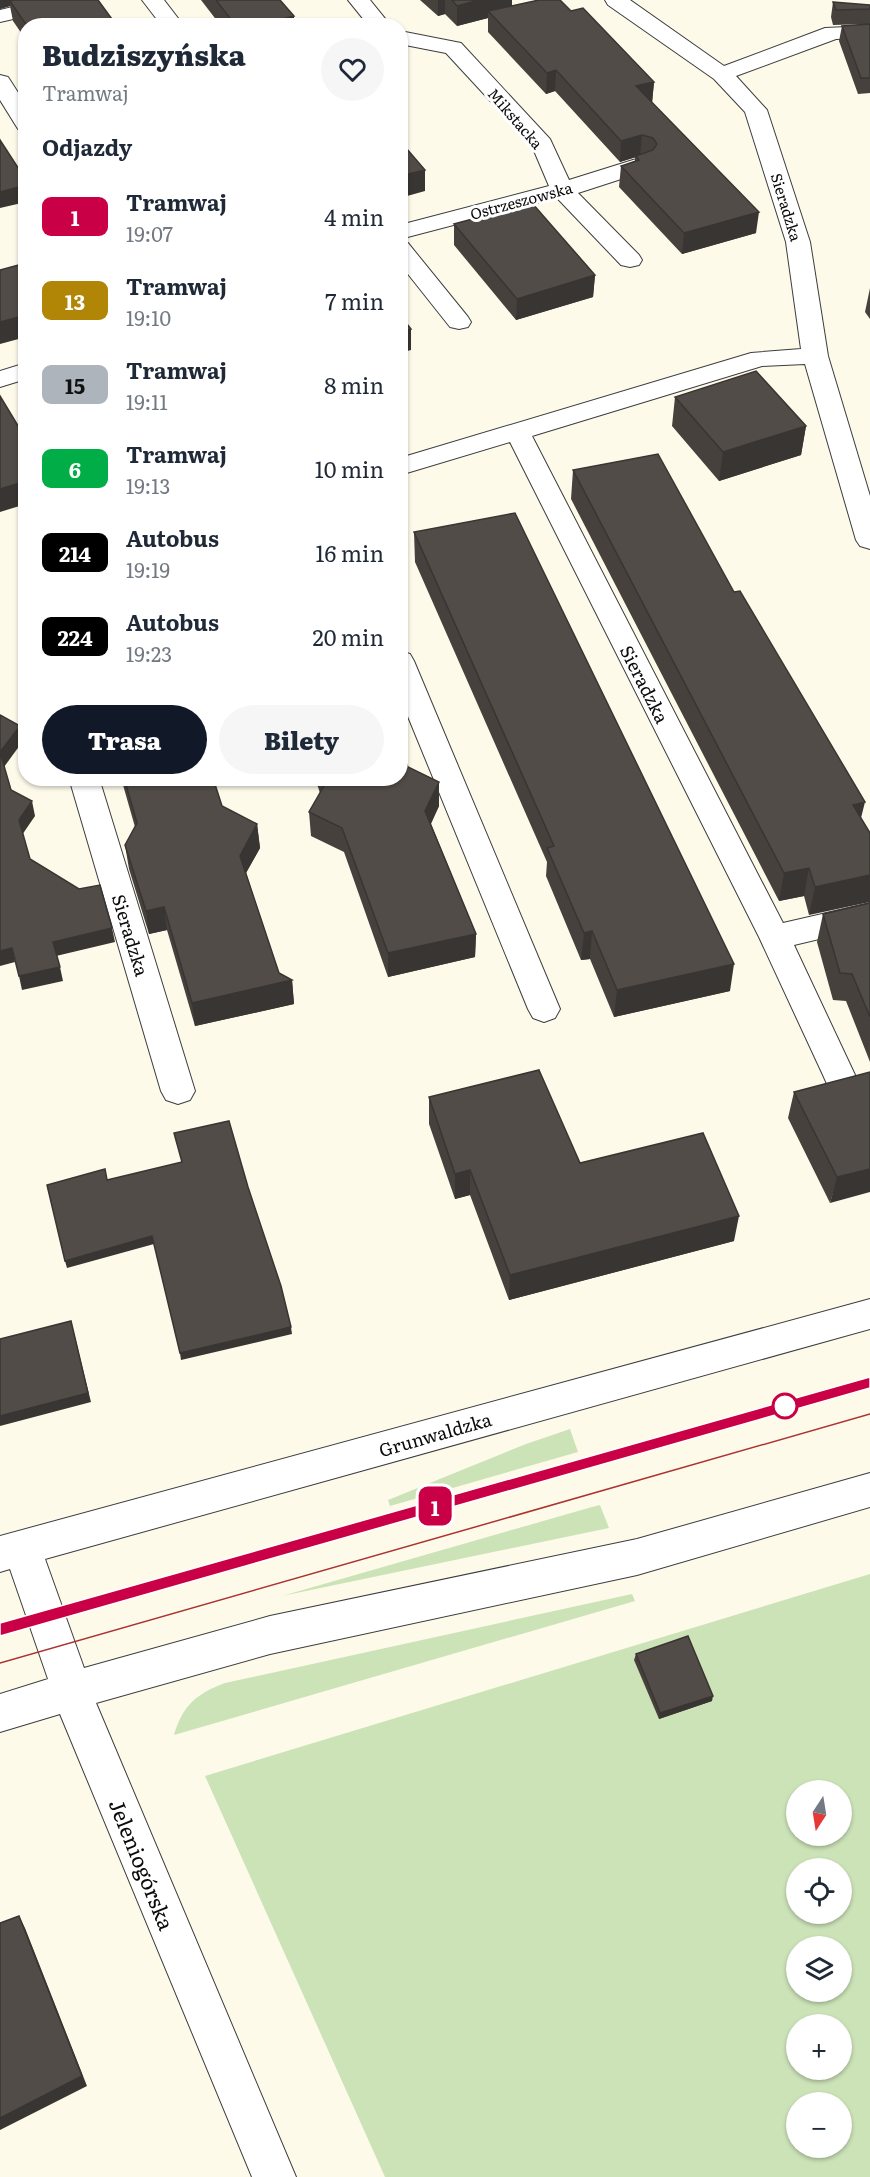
<!DOCTYPE html>
<html lang="pl">
<meta charset="utf-8">
<style>
:root{--surface:#fff;--page:#f6f6f7;--text:#1f2937;--muted:#747a83;--accent:#111827}
body{margin:0;font-family:Literata,serif;background:var(--page);color:var(--text);height:100vh;display:flex;flex-direction:column;font-size:22px;white-space:nowrap}
*{box-sizing:border-box;margin:0}
p{font-size:20px;color:var(--muted)}
.icon{flex:none;width:33px;height:33px;fill:none;stroke:currentColor;stroke-width:2;stroke-linecap:round;stroke-linejoin:round}
.map{position:relative;flex:1;overflow:hidden}
.side{position:absolute;left:18px;top:18px;width:390px;height:768px;display:flex;flex-direction:column;background:var(--surface);border-radius:24px;box-shadow:0 2px 4px #0004}
.side>*{flex:none}
.badge{padding:0 12px;border-radius:9px;font-size:21px;line-height:39px}
.needle{width:39px;rotate:192deg}
.fabs{position:absolute;left:786px;top:1780px;display:grid;gap:12px}
.fabs a{display:grid;place-items:center;width:66px;height:66px;border-radius:50%;background:var(--surface);box-shadow:0 2px 4px #0004;font-size:30px}
.map>.badge{position:absolute;translate:-50% -50%;box-shadow:0 0 0 3px #fff}
h2{padding:0 24px;font-size:22px;line-height:54px}
.round{display:grid;place-items:center;flex:none;width:63px;height:63px;border-radius:32px;background:var(--page)}
.summary{display:flex;align-items:center;justify-content:space-between;height:102px;padding:0 24px}
h1{font-size:28px;font-weight:800;line-height:45px}
.button{display:flex;gap:12px;margin-top:auto;padding:12px 24px}
.button a{flex:1;height:69px;border-radius:36px;background:var(--accent);color:#fff;font-size:24px;font-weight:800;line-height:69px;text-align:center}
.button a+a{background:var(--page);color:var(--text)}
ul{padding:0;list-style:none}
li{display:flex;align-items:center;gap:18px;height:84px;padding:0 24px}
li div{flex:1}
li b{display:block;font-size:22px}
li em{font-style:normal}
li .badge{min-width:66px;font-weight:700;text-align:center}
.map>svg:first-child{display:block}
.green{fill:#cce3b8;fill-rule:evenodd}
.lines{fill:none;stroke-linecap:round;stroke-linejoin:round}
.minor-casing{stroke:#3d3d3d;stroke-width:2}
.minor{fill:#fff;fill-rule:evenodd}
.tram{stroke:#ab3332;stroke-width:1.5}
.wall{fill:#47413e}
.shaded-wall{fill:#393532}
.building{fill:#524c48;stroke:#393532;stroke-width:1.5}
.line{fill:#ca0047;stroke:#fff;stroke-width:1.5}
.stop-dot{fill:#fff;stroke:#ca0047;stroke-width:3}
.labels{text-anchor:middle;dominant-baseline:central;stroke-width:6;stroke-linejoin:round;paint-order:stroke}
.far-street-label{font-size:15px;fill:#0a0a0a;stroke:#fff}
.street-label{font-size:18px;fill:#0a0a0a;stroke:#fff}
.near-street-label{font-size:21px;fill:#0a0a0a;stroke:#fff}
</style>
<div class="map">
<svg width="870" height="2177" viewBox="0 0 870 2177">
<rect width="100%" height="100%" fill="#fdfaea"/>
<path class="green" d="M570 1429 578 1452 390 1506 388 1500 526 1444Z
M600 1505 609 1528 282 1596 592 1507Z
M870 1574V2177H385L205 1776ZM796 1791H842V1836H796ZM796 1869H842V1914H796ZM796 1947H842V1992H796ZM796 2025H842V2070H796ZM796 2103H842V2148H796Z
M632 1594 635 1601 174 1735C183 1705 196 1694 225 1683Z"/>
<g class="lines">
<defs>
<path id="minor" d="M41 0H79L76 5 0 22V10Z
M142 0H164L184 26H162Z
M348 0H370L391 26H369Z
M605 0H630L724 66 825 28 870 26V38L836 39 736 76 767 110 810 242 828 356 870 496V549L860 546 856 540 805 364 762 366 532 436 783 923 870 903V927L794 945 855 1075 851 1084 839 1088 827 1084 823 1075 759 937 510 442 400 475V458L751 353 801 349 786 242 745 112 714 79 608 5Z
M400 31 461 43 550 139 569 180 633 160 641 158 649 160 653 165 649 170 578 193 639 255 642 260 639 265 630 267 621 265 557 198 400 239V225L549 186 532 146 446 53 400 44Z
M0 75 8 77 26 105V131L18 129 0 100Z
M400 241 408 243 468 317 471 322 468 327 459 329 450 327 400 264Z
M26 363V379L0 387V371Z
M400 651 410 654 414 661 560 1009 555 1018 544 1022 533 1018 528 1009 400 697Z
M69 778H99L195 1091 190 1100 178 1104 166 1100 161 1091Z
M870 1299V1329L45 1559 84 1668 270 1616 637 1539 870 1473V1507L637 1575 270 1654 96 1703 296 2177H252L60 1714 0 1732V1694L48 1679 10 1569 0 1572V1536Z"/>
</defs>
<use href="#minor" class="minor-casing"/>
<use href="#minor" class="minor"/>
<path class="tram" d="M0 1630 870 1382
M0 1663 870 1414"/>
</g>
<path class="wall" d="M0 0H98L117 26H26V40L13 21 10 6 0 9Z
M201 0H280L294 16V26H221Z
M420 0H512V6L571 11 654 82 652 103 756 233 682 254 619 187 621 166 635 161V157L620 162 555 91 546 94 488 32V18L457 26 445 14 438 16Z
M833 2 870 5V24L833 25 831 17Z
M870 24V93L858 94 839 41 842 26Z
M454 224 595 275 593 297 516 320 454 245Z
M870 288V319L865 312Z
M675 397 806 426 801 455 719 481 672 426Z
M573 470 734 592 861 818 809 915 804 896 779 901 571 499Z
M414 532 730 991 614 1017 590 959 581 960 546 876 547 862 415 562Z
M408 767 439 806 431 824 476 934 475 957 388 977 344 852 311 836 309 812 320 793 315 778H400Z
M121 778H213L222 806 257 824 260 848 246 873 279 973 292 980 294 1004 195 1026 167 930 149 934 129 869 125 845 135 827Z
M870 903V1062L846 1001 833 1000 817 942 823 914Z
M870 1072 830 1203 788 1118 794 1092Z
M429 1097 580 1163 734 1241 509 1300 470 1195 455 1199 429 1124Z
M636 1654 712 1701 659 1719 634 1660Z"/>
<path class="shaded-wall" d="M0 0H33L10 1V6L0 9Z
M438 0H445V14L438 16Z
M479 0H512V12L488 11V18L457 26V6Z
M294 16V26H254Z
M556 70 555 91 546 94 547 73Z
M654 82 652 103 636 86Z
M642 135 640 156 620 162 621 141Z
M425 170V191L400 198V176Z
M26 185V202L0 208V192Z
M759 212 756 233 682 254 684 233Z
M595 275 593 297 516 320 517 299Z
M26 315V337L0 344V322Z
M411 329V350L400 353V332Z
M806 426 801 455 719 481 723 452Z
M26 481V504L0 512V489Z
M20 726 23 741 4 767 0 752Z
M439 782V806L425 835V811Z
M32 801 35 816 22 835 19 820Z
M865 802 858 830 853 805Z
M257 824 260 848 242 880 240 856Z
M809 868 804 896 779 901 784 873Z
M870 875V902L809 915 815 887Z
M164 907 167 930 149 934 146 911Z
M112 928 115 942 56 956 53 942Z
M592 931 590 959 581 960 584 933Z
M476 934 475 957 388 977V953Z
M12 948 15 962 0 966V951Z
M734 964 730 991 614 1017 617 990Z
M60 967 63 981 22 990 19 976Z
M292 980 294 1004 195 1026 192 1003Z
M870 1169V1192L830 1203 837 1177Z
M470 1170V1195L455 1199V1174Z
M739 1216 734 1241 509 1300 510 1275Z
M152 1236 154 1244 67 1268 65 1261Z
M71 1321 91 1402 0 1426V1416Z
M291 1327 292 1334 181 1360 180 1353Z
M713 1696 712 1701 659 1719 660 1713Z
M19 1916 25 1928 87 2086 0 2130V2118Z"/>
<path class="building" d="M13 0H98L117 26H27L10 1Z
M216 0H280L294 16 254 26H236Z
M452 0H479L457 6Z
M539 0H560L571 11 583 8 654 82 636 86 759 212 684 233 621 166 639 160 636 156 653 150 657 144 653 138 642 135 621 141 556 70 547 73 488 11Z
M833 2 870 5V9L836 10Z
M870 24V78H861L842 26Z
M0 140 26 180V185L0 192Z
M400 141 425 170 400 176Z
M532 203 595 275 517 299 454 224Z
M26 263V315L0 322V270Z
M400 315 411 329 400 332Z
M756 371 806 426 723 452 675 397Z
M0 396 26 439V481L0 489Z
M658 454 734 592 740 591 865 802 853 805 870 833V875L815 887 809 868 784 873 573 470Z
M515 513 734 964 617 990 592 931 584 933 547 848 554 846 414 532Z
M0 715 20 726 0 752 11 790 32 801 19 820 30 859 79 889 100 885 112 928 53 942 60 967 19 976 12 948 0 951Z
M400 748 408 767 439 782 425 811 476 934 388 953 342 828 309 812 325 784 323 778H400Z
M124 778H213L222 806 257 824 240 856 279 973 292 980 192 1003 164 907 146 911 125 845 137 823Z
M870 903V1017L852 974 840 973 823 914Z
M539 1070 580 1163 703 1133 739 1216 510 1275 470 1170 455 1174 429 1097Z
M870 1072V1169L837 1177 794 1092Z
M229 1121 248 1187 281 1286 291 1327 180 1353 152 1236 65 1261 47 1185 105 1169 107 1180 182 1162 174 1133Z
M71 1321 88 1393 0 1416V1339Z
M688 1636 713 1696 660 1713 636 1654Z
M19 1916 82 2076 0 2118V1923Z"/>
<path class="line" d="M870 1377V1388L0 1636V1623Z"/>
<circle class="stop-dot" cx="785" cy="1406" r="12"/>
<g class="labels">
<g class="far-street-label">
<text transform="translate(516 118) rotate(49)">Mikstacka</text>
<text transform="translate(521 200) rotate(-15)">Ostrzeszowska</text>
<text transform="translate(787 207) rotate(73)">Sieradzka</text>
</g>
<g class="street-label">
<text transform="translate(645 684) rotate(63)">Sieradzka</text>
<text transform="translate(131 935) rotate(73)">Sieradzka</text>
<text transform="translate(435 1434) rotate(-16)">Grunwaldzka</text>
</g>
<g class="near-street-label">
<text transform="translate(143 1864) rotate(68)">Jeleniogórska</text>
</g>
</g>
</svg>
<div class="fabs">
<a><svg class="needle" viewBox="-14 -14 28 28"><path d="M0-13l5 13h-10z" fill="#e53935"/><path d="M0 13l5-13h-10z" fill="#747a83"/></svg></a>
<a><svg class="icon" aria-label="locate" viewBox="0 0 24 24"><circle cx="12" cy="12" r="6"/><path d="M12 2v4M12 18v4M2 12h4M18 12h4"/></svg></a>
<a><svg class="icon" aria-label="layers" viewBox="0 0 24 24"><path d="M12 4l9 5-9 5-9-5zM3 14l9 5 9-5"/></svg></a>
<a>+</a>
<a>−</a>
</div>
<b class="badge" style="left:435px;top:1506px;background:#ca0047;color:#fff">1</b>
<section class="side">
<div class="summary"><div><h1>Budziszyńska</h1><p>Tramwaj</p></div><a class="round"><svg class="icon" aria-label="heart" viewBox="0 0 24 24"><path d="M12 20l-8-8c-3-5 5-10 8-4 3-6 11-1 8 4z"/></svg></a></div>
<h2>Odjazdy</h2>
<ul>
<li><span class="badge" style="background:#ca0047;color:#fff">1</span><div><b>Tramwaj</b><p>19:07</p></div><em>4 min</em></li>
<li><span class="badge" style="background:#b18506;color:#fff">13</span><div><b>Tramwaj</b><p>19:10</p></div><em>7 min</em></li>
<li><span class="badge" style="background:#adb4bb;color:#111">15</span><div><b>Tramwaj</b><p>19:11</p></div><em>8 min</em></li>
<li><span class="badge" style="background:#00ad46;color:#fff">6</span><div><b>Tramwaj</b><p>19:13</p></div><em>10 min</em></li>
<li><span class="badge" style="background:#000;color:#fff">214</span><div><b>Autobus</b><p>19:19</p></div><em>16 min</em></li>
<li><span class="badge" style="background:#000;color:#fff">224</span><div><b>Autobus</b><p>19:23</p></div><em>20 min</em></li>
</ul>
<div class="button"><a>Trasa</a><a>Bilety</a></div>
</section>
</div>
